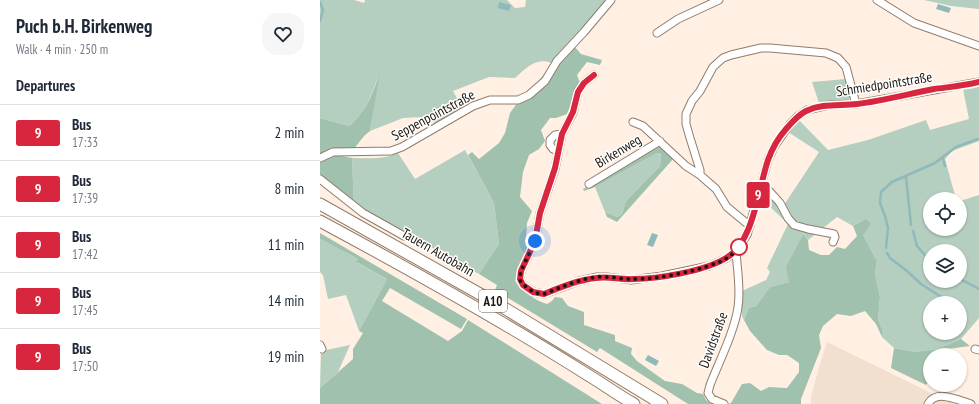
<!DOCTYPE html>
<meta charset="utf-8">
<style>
:root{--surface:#fff;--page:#f6f6f7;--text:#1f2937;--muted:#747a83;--line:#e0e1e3}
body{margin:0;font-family:"PT Sans Narrow",sans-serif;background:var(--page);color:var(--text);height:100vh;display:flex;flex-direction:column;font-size:15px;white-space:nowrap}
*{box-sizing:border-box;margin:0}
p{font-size:13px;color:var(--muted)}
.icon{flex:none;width:22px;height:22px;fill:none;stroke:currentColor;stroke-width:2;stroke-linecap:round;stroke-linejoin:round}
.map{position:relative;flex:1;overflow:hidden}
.panel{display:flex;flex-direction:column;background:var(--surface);width:320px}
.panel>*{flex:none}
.badge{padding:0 8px;border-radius:3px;font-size:14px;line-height:26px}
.tools{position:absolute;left:603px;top:192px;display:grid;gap:8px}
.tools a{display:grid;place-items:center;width:44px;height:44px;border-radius:50%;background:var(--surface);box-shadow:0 1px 3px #0004;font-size:20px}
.you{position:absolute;width:20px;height:20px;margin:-10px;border:3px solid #fff;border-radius:50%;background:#1a73e8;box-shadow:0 0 0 6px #1a73e833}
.map>.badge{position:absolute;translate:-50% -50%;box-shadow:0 0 0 2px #fff}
h2{padding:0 16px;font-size:15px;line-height:36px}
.round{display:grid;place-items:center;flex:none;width:42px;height:42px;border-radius:16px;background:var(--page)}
.headline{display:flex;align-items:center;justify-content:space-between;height:68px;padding:0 16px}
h1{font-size:19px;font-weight:600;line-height:30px}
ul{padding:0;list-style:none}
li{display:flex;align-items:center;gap:12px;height:56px;padding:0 16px;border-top:1px solid var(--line)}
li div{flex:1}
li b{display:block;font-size:15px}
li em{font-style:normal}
li .badge{min-width:44px;font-weight:700;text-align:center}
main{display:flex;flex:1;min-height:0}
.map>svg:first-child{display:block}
.built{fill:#f1e0d0}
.green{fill:#b4cec0;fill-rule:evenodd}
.forest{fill:#a1c1af}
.water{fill:#90b9b9}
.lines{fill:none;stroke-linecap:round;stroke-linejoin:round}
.stream{stroke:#90b9b9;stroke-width:2.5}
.minor-casing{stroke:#917c69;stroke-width:9}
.highway-casing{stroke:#917c69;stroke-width:13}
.minor{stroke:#fff;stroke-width:7}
.highway{stroke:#fff;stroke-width:11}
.line-casing{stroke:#fff;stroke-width:9}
.line{stroke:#d7263d;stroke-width:6}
.walk{stroke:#1e160f;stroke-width:4;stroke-dasharray:0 7.2}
.stop-dot{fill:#fff;stroke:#d7263d;stroke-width:2}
.labels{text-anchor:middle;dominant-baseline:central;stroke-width:3;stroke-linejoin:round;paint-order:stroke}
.shield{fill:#fff;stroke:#625c57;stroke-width:1}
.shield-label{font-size:13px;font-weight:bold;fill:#1e160f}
.street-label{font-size:14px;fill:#1e160f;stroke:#fff}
</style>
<main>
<section class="panel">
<div class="headline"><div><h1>Puch b.H. Birkenweg</h1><p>Walk · 4 min · 250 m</p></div><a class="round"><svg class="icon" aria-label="heart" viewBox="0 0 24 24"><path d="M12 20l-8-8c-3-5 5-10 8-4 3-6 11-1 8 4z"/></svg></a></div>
<h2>Departures</h2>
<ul>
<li><span class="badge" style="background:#d7263d;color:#fff">9</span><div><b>Bus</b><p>17:33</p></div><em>2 min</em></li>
<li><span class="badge" style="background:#d7263d;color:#fff">9</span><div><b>Bus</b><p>17:39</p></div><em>8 min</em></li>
<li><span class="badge" style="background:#d7263d;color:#fff">9</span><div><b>Bus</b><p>17:42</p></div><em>11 min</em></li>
<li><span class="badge" style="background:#d7263d;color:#fff">9</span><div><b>Bus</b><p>17:45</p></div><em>14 min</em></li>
<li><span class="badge" style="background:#d7263d;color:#fff">9</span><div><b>Bus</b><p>17:50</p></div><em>19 min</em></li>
</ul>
</section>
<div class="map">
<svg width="659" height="404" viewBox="0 0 659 404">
<rect width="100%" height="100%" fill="#fff0e3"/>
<path class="built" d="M507 342 611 393 605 404H491V397L497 374Z
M623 399 642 404H614L618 400Z"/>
<path class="green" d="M0 0H34L44 3 45 0H187L195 8 205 7 206 0H287L267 25 232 63C216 57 206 68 195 78L169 77 133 91 143 109 117 124 103 117 83 118 50 131 59 76C49 97 49 109 29 126L0 118Z
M604 0H659V9L631 6Z
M526 79 531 95 528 101 499 103 492 82Z
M659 86V141L632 151 625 159 636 199H610V229H640V201L659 195V318L641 339 617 349 595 352 574 348 562 337 563 332 558 319 560 297 555 274 557 261 543 235 546 219 533 226 517 217 488 240 483 236 469 282 450 287 436 306 429 308 424 320 422 316V291L446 280 450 272 447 268 468 224 441 198 444 188 462 209 468 223 470 219 464 205 499 152 468 132 478 119 508 150 548 140 606 120 610 130 649 119 643 89ZM610 251H640V281H610ZM610 303H640V333H610Z
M145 150 174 203 179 244 159 274 34 204 32 158C48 158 63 160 78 153L95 179Z
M337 153 341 156 340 166 306 201 302 214 297 217 285 212 275 187Z
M0 239 38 259 37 263 67 279 39 331 26 295 8 299 3 275 0 272Z
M30 345 18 372 0 388 1 353H0V350L2 353 6 350Z"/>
<path class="forest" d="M254 46 261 54 282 60 280 65 267 62 257 75 260 83 247 114 236 118H230L221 130 225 141 219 149 209 155 203 172 200 197 212 211 207 223 206 239 208 245 204 270 197 274 195 281C201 291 216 301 227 304L232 301 235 297 242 298 248 306 264 312V325L295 335V341L312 348 311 354 317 361 345 381 362 384 377 393 383 394 386 400 391 404H368L280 348 277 352 175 290 177 285 159 274 179 244 174 203 148 155 152 152 159 159 179 143 185 133 190 113 198 102 205 93 216 84 230 67Z
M60 73 50 131 44 136 33 150 0 155V118L29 126C47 111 52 94 60 73Z
M339 147 343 148 354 158 297 222 287 217 285 212 297 217 302 214 306 201 340 166 341 155 337 153 275 187 264 191 263 189 334 148Z
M17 155 32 158 34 204 0 176V161L6 158Z
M546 219 551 224 543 235 557 261 555 274 560 297 558 319 563 332 562 337 556 324 545 311 531 316 517 314 503 326 499 335 501 348 481 399V404H408L411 403 422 384 430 383 441 391 449 387 467 388 479 372V363L467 355H459L447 350 430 331 424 320 429 308 436 306 450 287 469 282 466 267 483 235 488 240 489 250 501 255H509L517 247 525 249 537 236 533 226Z
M0 233 147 319 141 329 70 288 62 301 128 341 142 331 148 320 282 404H0V388L33 359V349L43 333 39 331 67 279 36 262 38 259 0 239Z
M641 339 650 346 628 349 620 355H610L609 371 610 379 606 385 571 368 574 348 595 352 617 349Z"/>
<path class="water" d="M179 2 191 5 189 11 178 8Z
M618 4 631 8 629 13 616 9Z
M332 233 338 235 333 247 327 245Z
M328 355 339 361 336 366 325 360Z"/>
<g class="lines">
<path class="stream" d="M0 2 3 10 0 21
M623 158 625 166
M586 177 591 225
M593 231 597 246 610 261
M566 248 568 228 565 216 560 203 561 192 572 182 615 163 636 147 658 139
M567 253 570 258 587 271 601 284 631 303
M640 279 659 289
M640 308 645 311"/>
<defs>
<path id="minor" d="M557 0 594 23 659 46
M337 33 358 19 399 0
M274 75 264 83 258 91 253 113 242 134 235 169 220 213 215 241 201 271 200 279 203 285 213 292 224 294 259 281 277 277H287L311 280 342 276 389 266 407 258 416 251 427 235 448 160 454 147 470 124 478 116 487 110 509 105 536 104 659 82
M313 122 323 126 366 166 380 175
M238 151 233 149 230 145V140L235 135 242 134
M0 158 13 152 71 151 82 147 153 106 170 100H198L209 95 225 81 237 61 264 32 291 0
M0 179 43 213 84 236
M442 183 460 203 468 218 474 225 488 229 514 234 515 237 513 242
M269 184 340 141
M430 226 407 207 396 189 380 175V170L370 138 366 124V114L372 101 380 91 393 67 403 58 411 55 441 48H450L506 53 518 58 526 67 536 104
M0 345 2 349
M655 349 659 350
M404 404 392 399 388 393 390 385C399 362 415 330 418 307 421 289 417 269 416 251
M608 404C616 389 638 400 651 404"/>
<path id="highway" d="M0 204 176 303 342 404
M0 221C91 270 181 320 268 375 283 384 298 395 314 404"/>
</defs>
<use href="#minor" class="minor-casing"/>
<use href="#highway" class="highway-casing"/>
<use href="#minor" class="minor"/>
<use href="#highway" class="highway"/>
</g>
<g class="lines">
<defs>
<path id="line" d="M274 75 264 83 258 92 253 112 242 134 235 168 220 213 215 241 201 271 200 279 203 285 213 292 224 294C241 287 258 280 276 278 289 276 300 280 313 279 338 279 385 271 406 258 434 242 438 189 448 160 452 149 458 138 466 129 472 122 478 115 486 111 502 103 520 106 537 104 563 101 588 94 614 89 629 87 644 86 659 82"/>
</defs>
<use href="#line" class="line-casing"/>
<use href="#line" class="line"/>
<path class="walk" d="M215 241C212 250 198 272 200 280 201 283 204 286 207 287 212 292 217 294 224 294 242 287 259 279 277 277 289 276 300 279 311 279 335 280 387 270 407 258 413 254 418 249 422 243L419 247"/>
</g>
<circle class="stop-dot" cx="419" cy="247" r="8"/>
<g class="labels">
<rect class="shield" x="159" y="290" width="28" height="22" rx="3"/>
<g class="shield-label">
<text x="173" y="301">A10</text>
</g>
<g class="street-label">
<text transform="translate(564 84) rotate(-9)">Schmiedpointstraße</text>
<text transform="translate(113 115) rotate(-28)">Seppenpointstraße</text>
<text transform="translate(298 151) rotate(-31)">Birkenweg</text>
<text transform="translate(118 252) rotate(30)">Tauern Autobahn</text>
<text transform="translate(393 340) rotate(-70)">Davidstraße</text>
</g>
</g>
</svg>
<div class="tools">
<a><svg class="icon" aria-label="locate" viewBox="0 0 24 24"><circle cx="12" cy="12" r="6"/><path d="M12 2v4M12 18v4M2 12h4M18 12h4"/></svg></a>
<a><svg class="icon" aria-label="layers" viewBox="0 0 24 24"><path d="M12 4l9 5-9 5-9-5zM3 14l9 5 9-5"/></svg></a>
<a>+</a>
<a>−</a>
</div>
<div class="you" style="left:215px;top:241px"></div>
<b class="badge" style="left:438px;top:195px;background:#d7263d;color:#fff">9</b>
</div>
</main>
